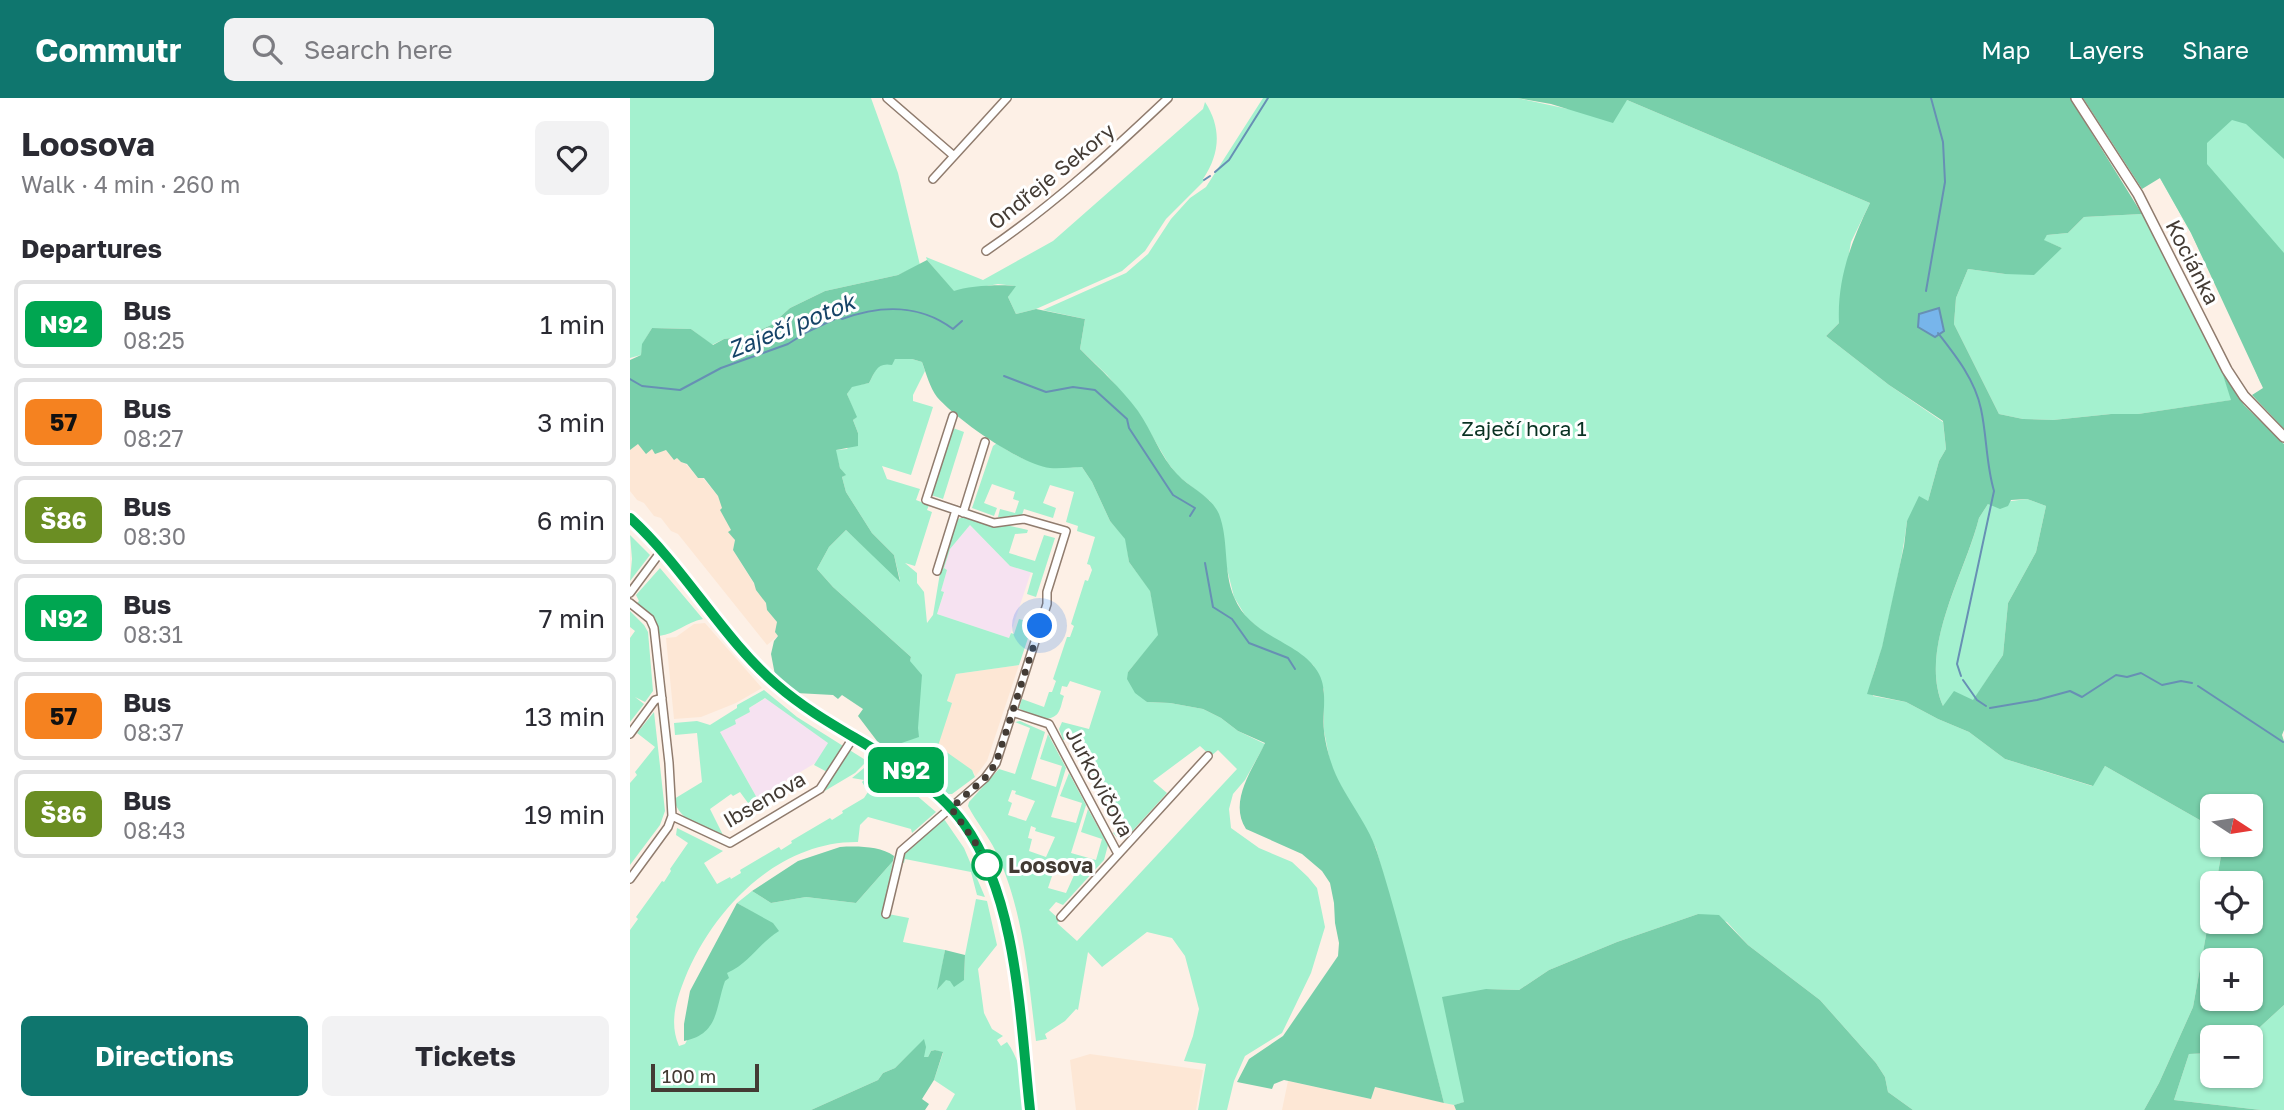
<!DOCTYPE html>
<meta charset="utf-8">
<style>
:root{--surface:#fff;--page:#f2f2f3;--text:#2b2b33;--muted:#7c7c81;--line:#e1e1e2;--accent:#0f766e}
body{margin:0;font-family:"Golos Text",sans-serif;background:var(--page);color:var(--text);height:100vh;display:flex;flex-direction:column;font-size:26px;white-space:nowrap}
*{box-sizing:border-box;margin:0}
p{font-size:23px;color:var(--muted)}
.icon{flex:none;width:38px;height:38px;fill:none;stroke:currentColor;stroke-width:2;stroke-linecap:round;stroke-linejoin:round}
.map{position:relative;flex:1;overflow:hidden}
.side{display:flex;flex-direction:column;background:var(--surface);width:630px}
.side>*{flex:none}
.badge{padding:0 14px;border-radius:10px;font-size:24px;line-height:46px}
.needle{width:46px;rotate:102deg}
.controls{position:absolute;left:1570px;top:696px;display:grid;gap:14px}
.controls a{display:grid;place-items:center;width:63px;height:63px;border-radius:10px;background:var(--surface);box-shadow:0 2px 5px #0004;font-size:35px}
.scale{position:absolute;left:21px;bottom:18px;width:108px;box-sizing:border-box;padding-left:7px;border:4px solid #433b34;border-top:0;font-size:19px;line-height:24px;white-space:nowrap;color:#433b34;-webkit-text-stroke:5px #fff;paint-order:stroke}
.you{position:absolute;width:35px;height:35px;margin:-18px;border:5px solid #fff;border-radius:50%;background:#1a73e8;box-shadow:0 0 0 10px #1a73e833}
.map>.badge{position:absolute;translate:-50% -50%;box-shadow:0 0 0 4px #fff}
h2{padding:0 21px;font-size:26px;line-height:63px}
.round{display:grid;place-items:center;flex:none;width:74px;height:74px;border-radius:10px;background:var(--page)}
.head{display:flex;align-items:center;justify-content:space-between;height:119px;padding:0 21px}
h1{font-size:33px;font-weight:700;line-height:52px}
.action{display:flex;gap:14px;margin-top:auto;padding:14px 21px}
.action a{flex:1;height:80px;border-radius:10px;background:var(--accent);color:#fff;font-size:28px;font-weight:700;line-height:80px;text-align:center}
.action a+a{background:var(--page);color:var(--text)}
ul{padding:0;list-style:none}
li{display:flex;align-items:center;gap:21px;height:88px;margin:0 14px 10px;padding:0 7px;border:4px solid var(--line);border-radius:10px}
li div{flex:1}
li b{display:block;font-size:26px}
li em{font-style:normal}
li .badge{min-width:77px;font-weight:700;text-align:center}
header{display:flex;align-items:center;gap:42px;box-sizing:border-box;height:98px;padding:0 35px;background:var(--accent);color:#fff}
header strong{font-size:33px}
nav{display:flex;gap:38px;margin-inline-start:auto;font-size:24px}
.search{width:490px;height:63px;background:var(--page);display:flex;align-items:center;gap:18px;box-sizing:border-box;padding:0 24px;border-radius:10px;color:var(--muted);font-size:26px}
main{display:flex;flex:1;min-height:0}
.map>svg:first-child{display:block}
.built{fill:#fde7d5}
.education{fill:#f6e2f1}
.green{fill:#a4f1cf;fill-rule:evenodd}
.forest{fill:#78cfaa;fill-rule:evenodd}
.water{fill:#77b5eb;stroke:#6790b4;stroke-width:2}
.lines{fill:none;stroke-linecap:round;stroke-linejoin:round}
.stream{stroke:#6790b4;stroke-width:2}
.minor-casing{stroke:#907c6e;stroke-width:10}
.tertiary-casing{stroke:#907c6e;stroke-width:12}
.minor{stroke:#fff;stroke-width:7}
.tertiary{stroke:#fff;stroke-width:9}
.line-casing{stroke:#fff;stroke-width:16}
.line{stroke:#00a651;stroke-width:10}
.walk{stroke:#433b34;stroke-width:7;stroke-dasharray:0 12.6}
.stop-dot{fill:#fff;stroke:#00a651;stroke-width:3.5}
.labels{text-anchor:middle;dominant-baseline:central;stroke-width:6;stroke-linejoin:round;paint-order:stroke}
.street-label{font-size:21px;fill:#433b34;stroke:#fff}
.park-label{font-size:21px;fill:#093223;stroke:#fff}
.stop-label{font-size:21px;font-weight:bold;fill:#433b34;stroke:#fff;text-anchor:start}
.water-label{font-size:23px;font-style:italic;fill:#164468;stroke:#fff}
</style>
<header>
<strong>Commutr</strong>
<div class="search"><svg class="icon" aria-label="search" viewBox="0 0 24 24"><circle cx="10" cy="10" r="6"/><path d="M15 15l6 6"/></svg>Search here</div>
<nav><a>Map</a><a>Layers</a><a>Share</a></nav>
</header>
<main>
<section class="side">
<div class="head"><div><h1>Loosova</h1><p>Walk · 4 min · 260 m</p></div><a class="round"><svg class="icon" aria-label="heart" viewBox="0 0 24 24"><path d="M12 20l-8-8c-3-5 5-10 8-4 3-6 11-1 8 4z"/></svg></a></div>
<h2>Departures</h2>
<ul>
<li><span class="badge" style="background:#00a651;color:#fff">N92</span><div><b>Bus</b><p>08:25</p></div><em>1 min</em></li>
<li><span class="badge" style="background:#f58220;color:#111">57</span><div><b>Bus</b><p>08:27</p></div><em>3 min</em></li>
<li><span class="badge" style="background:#6b8e23;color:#fff">Š86</span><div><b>Bus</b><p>08:30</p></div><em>6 min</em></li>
<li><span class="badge" style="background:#00a651;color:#fff">N92</span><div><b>Bus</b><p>08:31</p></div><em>7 min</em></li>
<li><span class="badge" style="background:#f58220;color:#111">57</span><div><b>Bus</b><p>08:37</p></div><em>13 min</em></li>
<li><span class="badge" style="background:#6b8e23;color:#fff">Š86</span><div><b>Bus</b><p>08:43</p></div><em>19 min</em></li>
</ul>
<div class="action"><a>Directions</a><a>Tickets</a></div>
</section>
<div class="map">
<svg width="1654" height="1012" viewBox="0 0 1654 1012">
<rect width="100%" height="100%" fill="#fdf0e6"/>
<path class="built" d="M8 346 22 351 36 352 44 361 47 360 51 364 56 366 68 380H73L88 398 105 442 103 452 136 505 137 512 147 524 148 538 137 547 48 436 41 433 31 420 24 418 14 405 7 402 0 393V352Z
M75 525 132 590 106 605 71 619 44 621 36 540 46 539 64 526Z
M389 567 357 663 345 679 344 675 307 648 321 605 317 603 326 576Z
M460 956 573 972 566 1012H446L440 962Z
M658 983 741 1001 744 989 824 1007 826 1012H652Z"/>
<path class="education" d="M340 427 380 468 401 474 379 540 307 516 314 495 311 493 317 472 314 470 320 451Z
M136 600 198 645 187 664 127 700 90 634 105 626 104 622 120 614 119 610Z"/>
<path class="green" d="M0 0H241L268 75 290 167 268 177 195 193 160 210 141 227 117 238 94 241 82 247 61 231 22 230 13 245 11 257 0 260Z
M633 0H887L938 11 997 2 1240 105 1221 144 1209 213V225L1196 238 1259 287 1313 324 1316 351 1309 363 1298 403 1277 423C1272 464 1262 505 1253 546 1249 564 1238 580 1243 598L1276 604 1308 621 1339 634 1375 661 1462 688 1475 668 1582 729V747H1593L1586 786H1582V804L1563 909 1529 985 1514 1012H1283L1258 994 1255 979 1246 965 1190 902 1118 847 1097 824 1068 816 987 844 919 872 889 892 856 891 835 1004 824 1007 814 1005 746 750 707 681 700 664 694 633V592L683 567 632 533 616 519 604 499 580 403 548 378 538 365 508 314 477 277 450 251 455 221 413 212 496 175 518 156 541 121 560 100 576 89Z
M1519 0H1654V311L1630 284 1615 247 1561 135 1527 75Z
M575 4C592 30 590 56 573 81L574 83 536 121 515 153 492 173 406 211 386 216 378 199 385 188 368 186 324 194 297 162 296 159 353 182 423 143 573 11Z
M1512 116 1592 274 1602 302 1508 316H1481L1423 322 1393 321 1369 316 1324 226 1326 200 1338 171 1375 176 1432 150 1413 142 1417 137 1438 135 1454 119Z
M265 261H282L292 264 295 273 283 297V303L303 309 281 377 252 368 257 381 290 391 286 402 299 407 297 412 302 414 285 468 275 465 287 475V485L294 494 297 525 303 517 311 469 328 421 336 418 398 432 397 435 385 436 379 455 405 463 414 437 425 440 406 499 397 496 403 475 380 468 340 427 320 451 314 470 317 472 311 493 314 494 307 516 379 540 381 535 384 536 389 521 403 525 389 567 326 576 317 603 322 605 308 648 342 672 345 679 322 696H318C300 681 277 656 254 653L281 559 203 489 187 471 199 449 216 432 270 482 264 457 242 435 216 394 212 379 215 377 210 370 205 352 217 351 228 335 223 322 226 319 217 296 222 288 239 285 247 269Z
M323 330 334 334 313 401 301 397Z
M367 345C394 366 419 370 452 369L462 384 480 423 496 441 499 464 520 492 529 537 498 574 517 604 540 605 573 611 591 620 608 633 635 646 615 682 603 696 599 711 601 730 629 750 662 764 678 779 687 790 695 829 681 875 652 935 615 958 604 983 597 1012H568L576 966 554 963 563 938 569 911 555 858 542 840 517 834 472 869 458 854 448 912 446 911 435 923 415 936 417 941 406 943C398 879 394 813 366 754 358 737 346 724 338 708L339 704 369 671 385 676 400 630 385 624 390 623 415 634 401 681 426 689 432 668 410 661 418 636 436 670 421 719 446 725 452 705 430 698 439 675 456 707 441 755 466 762 472 741 451 734 458 711 478 747 474 762 433 807 426 804 419 812 430 822 427 825 447 843 607 671 588 652 581 658 570 648 523 683 537 695 496 740 490 742 483 735 487 732 438 640 433 642 429 631 432 624 459 631 471 593 440 583 437 589 432 588 430 596 434 598C432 603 431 611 428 615 419 627 398 617 389 610L392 601 414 609 419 594H422L426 583 423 581 437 539H440L444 528 441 526 455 482 458 483 462 472 460 467 457 466 465 439 447 433 448 428 436 424 444 394 420 387 413 405 426 410 423 420 394 411 391 420 376 421 368 419 370 411 385 415 389 403 383 401 385 394 362 386 354 405 367 410 364 418 342 410 363 348ZM382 692 386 693 385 696 405 703 396 723 378 717 382 705 378 703ZM401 728 406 730 405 733 425 739 416 759 399 753 402 741 398 740ZM421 765 426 766 425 769 445 775 436 795 418 790 422 778 418 776Z
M1397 401 1416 408 1406 454 1378 505 1373 557 1343 603 1313 608C1288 550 1335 477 1349 420L1358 406Z
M0 437 20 457 0 483 2 461Z
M30 470 73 521C56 524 46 536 29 538L22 519 7 505 9 503 6 497Z
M0 513 14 527 18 534 23 593 15 604 5 599 14 606 0 624V540L5 533 0 529Z
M134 592 167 619 237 663 225 675 193 694 203 677 184 667 198 645 135 600 119 610 120 614 105 622 106 626 90 634 127 700 118 705 110 694 103 698 101 696 80 711 95 741C76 731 49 724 44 701L72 684 67 635 45 637 44 625 67 623 80 627 107 610V607Z
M24 614 35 713 30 727 0 767V685L7 677 5 674 25 649 7 635Z
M240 665 278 690 306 714 282 735 281 731 238 719 230 727 228 744C148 743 83 811 55 880 46 903 39 925 49 948L55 946 108 852 134 821 107 805 122 793 141 805 176 799 226 805 263 763 253 815 279 820 273 844 315 852 308 891 316 881 334 882 335 857 346 801 357 803 367 847 348 871 354 915 362 931 373 938 367 942 371 948 377 944C392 965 393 986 396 1012H316L325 996 304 982 313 955 305 952 301 953 298 959H294V942L265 970 253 975 248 982 181 1012H0V832L8 821 6 819 32 783 34 784 41 773 40 771 58 745 46 737 47 730 93 753 74 765 87 786 100 779 101 781 111 775 110 772 149 749 151 752 162 745 161 743 200 720 202 722 213 715 212 713 234 700 238 694 232 684 234 682 222 680Z
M314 721 334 750 355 799 347 797 341 774 275 761 274 765 271 764 274 757Z
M1654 907V1012H1631L1544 1002 1559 956 1582 955V978H1620V940H1618Z"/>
<path class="forest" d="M887 0H1440L1512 116 1454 119 1438 135 1417 137 1414 142 1432 150 1404 177 1375 176 1338 171 1326 200 1324 226 1369 316 1393 321 1423 322 1481 316H1508L1601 302 1592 274 1614 307 1654 346V632L1652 637 1654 643V907L1618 940H1582V955L1559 956 1544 1002 1631 1012H1514L1529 985 1563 909 1582 804V824H1620V786H1586L1593 747H1620V709H1582V729L1475 668 1463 688 1375 661 1339 634 1308 621 1276 604 1237 596 1252 549 1274 448 1277 423 1289 398 1298 403 1309 363 1316 351 1313 323 1259 287 1196 238 1209 225C1207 181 1221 144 1240 105L997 2 983 25 921 6ZM1397 401 1416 408 1406 454 1378 505 1373 557 1343 602 1324 593 1313 608C1288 551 1335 476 1349 420L1358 406 1370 411 1378 408 1381 402ZM1582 863H1620V901H1582Z
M1453 0H1654V61L1616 26 1602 22 1577 45V66L1654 155V331L1622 297 1633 290 1561 135 1530 80 1512 91Z
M297 162 324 193C337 188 370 186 386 188L378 199 386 216 406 211 455 221 450 251C470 271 491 290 508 313 522 333 530 358 547 376 560 390 581 398 589 416 599 442 593 473 604 499 621 541 672 543 689 576 698 593 692 615 694 633 695 643 698 655 701 664 711 696 737 722 747 754 773 836 792 921 814 1005L745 989 741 1001 654 982 644 986 642 991 607 984 619 961 653 938 708 858 709 845 705 825 704 805 700 785 692 773 672 756 616 731C598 703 623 671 635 645L608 633 591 620 573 611 540 605 517 604 505 595 497 581 498 574 528 537 520 493 499 464 495 441 480 423 462 384 452 369C442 369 430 371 420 370 390 366 327 322 307 299 300 290 296 275 292 264L282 261H265L262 267C247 264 245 274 239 285L222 289 217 296 227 319 223 322 228 335V348L206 352 210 370 216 377 212 379 216 394 242 435 264 457 270 484 216 432 199 449 187 471 203 489 281 559 280 563 292 577 288 630 289 639 257 650 247 643 228 618 233 611 212 597 208 601 203 597 166 595 145 577 141 556 144 543 148 538 145 534 147 524 137 512 136 505 126 492 124 485 103 452 105 442 98 434 101 432 90 412 92 410 88 398 74 380H68L57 366 51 364 47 360 44 362 36 352 25 356 22 351 16 356 8 346 0 352V262L11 257 12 246 22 230 61 231 83 247 94 241 117 238 141 227 160 210 195 193 268 177Z
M210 749C227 748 250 748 264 758L263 763 226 805 176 799 141 805 122 793 168 763Z
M107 805 143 825 149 833C127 847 120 865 97 875L99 880 95 883C85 911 89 936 54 943V926L60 893Z
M1068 816 1089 817 1118 847 1190 902 1246 965 1255 979 1258 994 1283 1012H826L824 1007 834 1004 812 899 856 891 889 892 919 872 987 844Z
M315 852 335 857 334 882 324 889 320 883 316 882 307 892Z
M294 941 296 949 294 959H298L301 953 305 952 313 954 304 982 292 1001 299 1006 295 1012H181L248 982 253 975 265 970Z"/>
<path class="water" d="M1309 210 1314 233 1305 239 1288 229 1289 216Z"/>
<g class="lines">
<path class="stream" d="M585 74 599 62 638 0
M574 82 580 78
M1296 193 1315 84 1313 44 1301 0
M1308 235C1326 258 1345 282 1351 311 1357 339 1356 366 1364 393L1327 566 1331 578
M374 278 416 294 443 289 465 292 497 321 499 330 543 397 565 410 560 418
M0 281 12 288 50 292 91 270 158 246 177 234 209 219 212 221C250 207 290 206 323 231L332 223
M575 465 583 509 602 521 619 545 658 560 665 571
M1333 582 1347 602 1356 608
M1568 588 1653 644
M1360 610 1407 602 1440 593 1452 599 1486 577 1497 579 1511 575 1532 587 1551 583 1562 585"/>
<defs>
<path id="minor" d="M257 0 324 58
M303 81 377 0
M356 153C422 108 480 55 538 0
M333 415 355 344
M307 473 326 412
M0 495 32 452
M0 505 20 521 24 530 39 665 42 718 38 729 0 781
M382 614 419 626 488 756
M0 636 25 602 32 600
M42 718 100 745 190 691 223 640
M256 816 271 753 355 680 366 665 417 506V494L436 433 394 421 364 425 296 402 323 318
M431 819 578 658"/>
<path id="tertiary" d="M1446 0 1508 96 1597 272 1614 298 1654 339
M0 420C56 470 91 539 147 587 186 621 234 642 276 672 296 686 320 705 334 726 388 801 390 922 400 1012"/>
</defs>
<use href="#minor" class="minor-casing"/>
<use href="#tertiary" class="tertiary-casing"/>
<use href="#minor" class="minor"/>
<use href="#tertiary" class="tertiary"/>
</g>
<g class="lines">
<defs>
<path id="line" d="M0 420C55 470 92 540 147 587 186 621 233 642 276 672 296 686 320 706 334 726 388 801 390 922 400 1012"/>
</defs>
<use href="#line" class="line-casing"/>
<use href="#line" class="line"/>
<path class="walk" d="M357 767 345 744 321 710 355 680 366 665 410 528"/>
</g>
<circle class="stop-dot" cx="357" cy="767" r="14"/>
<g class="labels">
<g class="street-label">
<text transform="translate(421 78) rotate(-39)">Ondřeje Sekory</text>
<text transform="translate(1563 164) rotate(63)">Kociánka</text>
<text transform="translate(470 684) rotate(62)">Jurkovičova</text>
<text transform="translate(134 701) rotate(-30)">Ibsenova</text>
</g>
<g class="park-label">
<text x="894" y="330">Zaječí hora 1</text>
</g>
<g class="stop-label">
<text x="378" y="767">Loosova</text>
</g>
<g class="water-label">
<text transform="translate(161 227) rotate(-22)">Zaječí potok</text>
</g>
</g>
</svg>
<div class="controls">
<a><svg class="needle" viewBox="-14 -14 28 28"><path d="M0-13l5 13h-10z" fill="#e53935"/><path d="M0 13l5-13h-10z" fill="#7c7c81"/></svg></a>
<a><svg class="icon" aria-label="locate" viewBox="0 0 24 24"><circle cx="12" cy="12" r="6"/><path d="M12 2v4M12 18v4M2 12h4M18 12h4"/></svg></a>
<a>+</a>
<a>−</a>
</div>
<div class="scale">100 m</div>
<div class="you" style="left:410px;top:528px"></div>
<b class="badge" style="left:276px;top:672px;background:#00a651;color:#fff">N92</b>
</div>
</main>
